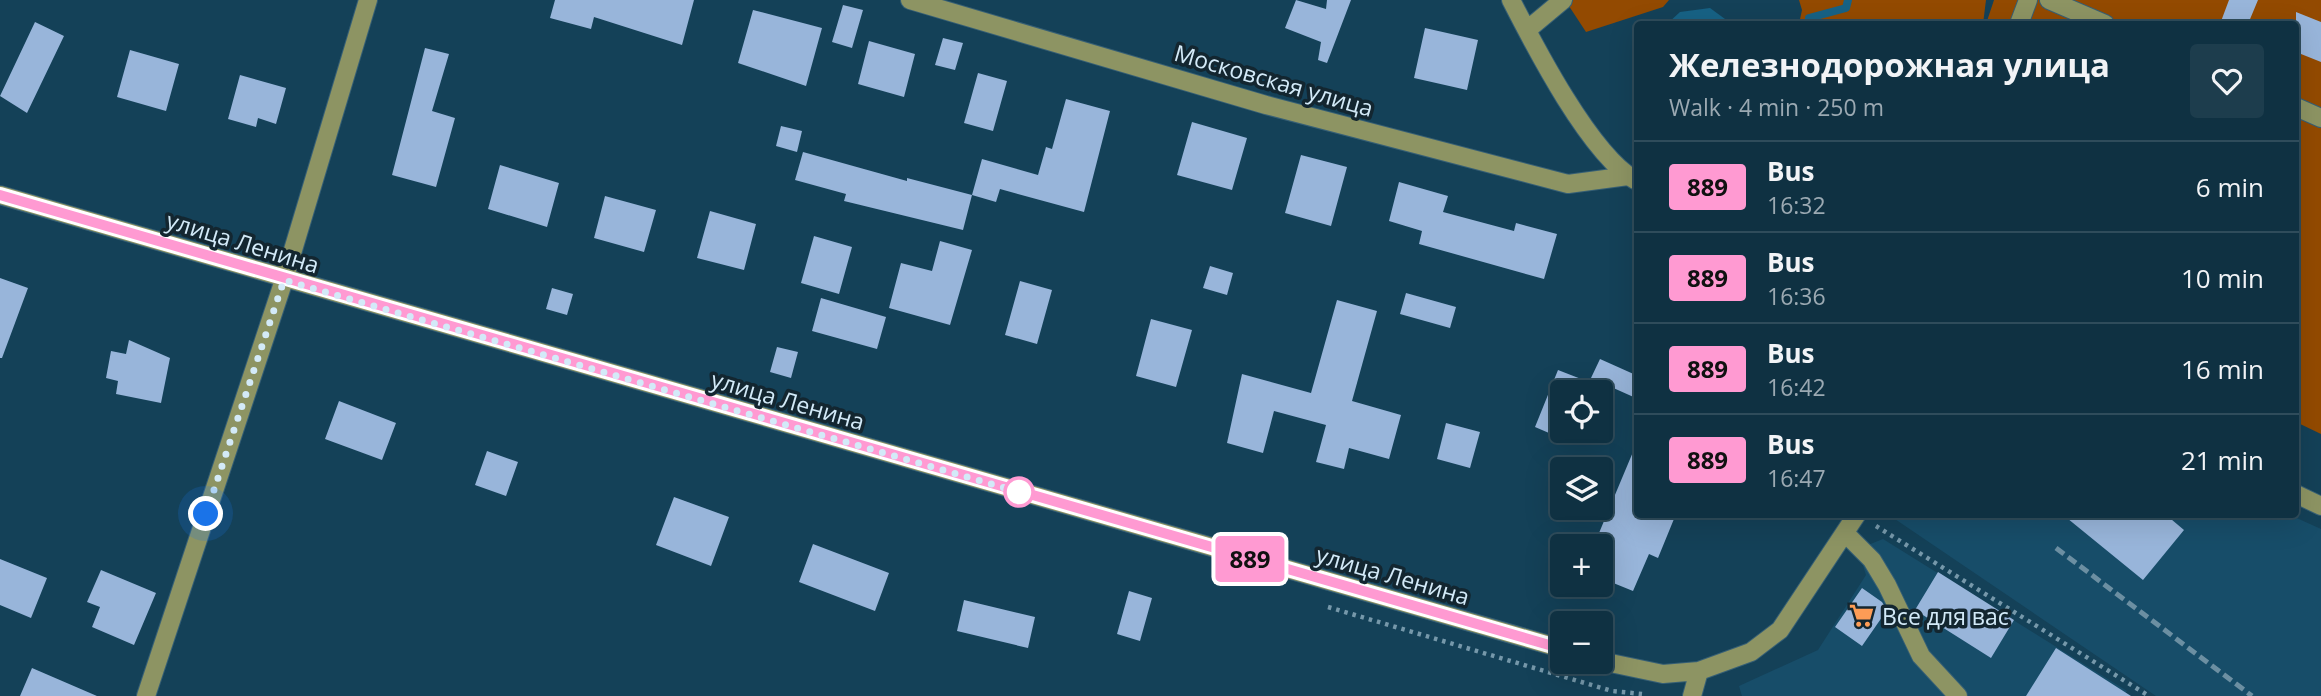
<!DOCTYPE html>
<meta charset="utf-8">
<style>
:root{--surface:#0f3142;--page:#1d3d4d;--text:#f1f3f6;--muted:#9ba9b2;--line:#2f4c5b}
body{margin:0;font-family:"Open Sans",sans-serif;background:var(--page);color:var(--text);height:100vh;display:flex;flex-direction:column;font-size:26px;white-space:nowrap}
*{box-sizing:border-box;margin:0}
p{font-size:23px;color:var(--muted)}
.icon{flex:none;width:38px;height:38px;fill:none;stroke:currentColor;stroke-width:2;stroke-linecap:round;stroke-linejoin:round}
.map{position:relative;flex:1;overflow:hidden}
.drawer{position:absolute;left:1634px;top:21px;width:665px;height:497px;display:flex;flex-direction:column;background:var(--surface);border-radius:7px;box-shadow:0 7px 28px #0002,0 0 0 2px var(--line)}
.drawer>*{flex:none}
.badge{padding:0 14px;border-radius:5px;font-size:24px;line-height:46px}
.controls{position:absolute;left:1550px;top:380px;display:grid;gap:14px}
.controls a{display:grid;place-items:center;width:63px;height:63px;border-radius:7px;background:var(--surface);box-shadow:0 7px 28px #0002,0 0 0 2px var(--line);font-size:35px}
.you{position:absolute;width:35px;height:35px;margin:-18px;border:5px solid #fff;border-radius:50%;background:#1a73e8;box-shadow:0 0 0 10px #1a73e833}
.map>.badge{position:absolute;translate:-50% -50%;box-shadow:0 0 0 4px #fff}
.round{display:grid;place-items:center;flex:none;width:74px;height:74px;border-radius:7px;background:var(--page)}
.summary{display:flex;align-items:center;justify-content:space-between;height:119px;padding:0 35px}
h1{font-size:33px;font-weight:700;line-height:52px}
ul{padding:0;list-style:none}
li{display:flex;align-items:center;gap:21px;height:91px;padding:0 35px;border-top:2px solid var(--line)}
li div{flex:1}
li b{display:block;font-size:26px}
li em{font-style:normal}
li .badge{min-width:77px;font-weight:700;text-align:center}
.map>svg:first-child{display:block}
.built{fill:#174d69}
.green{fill:#934a01}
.water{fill:#176285}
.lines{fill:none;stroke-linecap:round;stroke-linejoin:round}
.stream{stroke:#176285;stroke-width:8}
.building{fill:#98b5da}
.minor-casing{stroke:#365f75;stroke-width:20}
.path{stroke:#7698aa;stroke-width:4.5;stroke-dasharray:3.5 5;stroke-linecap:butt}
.minor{stroke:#8d9463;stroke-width:18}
.rail{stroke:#6c8fa2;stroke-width:5;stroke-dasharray:10 5;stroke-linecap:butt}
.line-casing{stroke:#fff;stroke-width:16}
.line{stroke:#ff9ad2;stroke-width:10}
.walk{stroke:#d3eaf8;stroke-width:7;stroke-dasharray:0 12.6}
.stop-dot{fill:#fff;stroke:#ff9ad2;stroke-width:3.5}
.labels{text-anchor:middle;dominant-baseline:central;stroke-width:7;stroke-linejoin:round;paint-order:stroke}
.street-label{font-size:23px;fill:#d3eaf8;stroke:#132630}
.poi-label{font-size:23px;fill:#d3eaf8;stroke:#132630;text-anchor:start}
</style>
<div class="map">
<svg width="2321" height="696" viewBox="0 0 2321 696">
<rect width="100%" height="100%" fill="#144158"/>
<path class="built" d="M1889 515H2290L2321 529V696H2156Z
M1883 539 2127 691 2124 696H1742L1739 686 1818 650 1866 575 1858 549Z"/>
<path class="green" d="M1565 0H1669L1663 7 1586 32Z
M1799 0H1986L1983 24H1799L1802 10Z
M1994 0H2321V434L2296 422V24H1986Z"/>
<path class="water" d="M1710 8 1725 19 1722 24H1667L1680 12Z"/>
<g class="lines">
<path class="stream" d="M1809 24V18L1846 8 1848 0"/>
</g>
<path class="building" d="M555 0H694L682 45 594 17 591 29 550 18Z
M1296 0 1326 9 1327 0H1351L1327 63 1318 60 1321 42 1285 28Z
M2229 0H2258L2248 24H2220Z
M843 5 863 10 852 48 832 42Z
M753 10 822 28 806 86 738 63Z
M2296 12 2321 22V62L2296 52Z
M35 22 64 36 27 113 0 96Z
M1425 28 1478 40 1467 90 1414 78Z
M943 38 963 43 955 70 935 65Z
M869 41 915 54 904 97 858 84Z
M425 48 449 54 432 111 455 118 436 187 392 175Z
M130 50 179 64 166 111 117 97Z
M978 73 1007 81 993 131 964 123Z
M240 75 286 88 276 124 258 118 256 127 228 119Z
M1066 99 1110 111 1084 212 1000 189 996 202 972 195 982 159 1038 175 1046 147 1052 149Z
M1192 122 1247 138 1232 190 1177 175Z
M781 126 802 131 797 152 776 146Z
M803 152 907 181V178L972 195 963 230 844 201 846 194 795 180Z
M1301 155 1347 167 1331 226 1285 213Z
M500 165 559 183 547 227 488 209Z
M1399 182 1448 196 1443 212 1514 231 1516 223 1557 234 1544 279 1419 244 1422 231 1389 221Z
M605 196 656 210 644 252 594 238Z
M710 211 756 224 744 270 697 258Z
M814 236 852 247 839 294 801 283Z
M940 241 972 250 950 325 889 308 901 263 932 271Z
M1210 266 1233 273 1227 295 1203 288Z
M0 278 28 288 2 358H0Z
M1020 281 1052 290 1037 344 1005 335Z
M552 288 573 294 567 315 546 309Z
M1406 293 1456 307 1450 328 1400 314Z
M821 298 886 317 877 349 812 331Z
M1337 300 1377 311 1352 401 1401 415 1389 459 1349 448 1344 469 1316 462 1326 425 1274 411 1263 453 1227 443 1242 374 1311 393Z
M1151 319 1192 330 1176 387 1136 376Z
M129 340 170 358 161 403 116 394 118 381 106 378 111 351 126 354Z
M777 347 798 352 791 378 770 372Z
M1600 359 1638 376V399L1591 378Z
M1558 370 1594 384 1591 392H1563V430H1575L1570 442 1535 427Z
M339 401 396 423 382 460 325 439Z
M1446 423 1480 432 1470 468 1437 459Z
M1638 440V514H1676L1658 558 1649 554 1633 591 1601 578V560L1611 538 1599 533Z
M487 451 518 462 506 496 475 485Z
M674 497 729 517 711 566 656 545Z
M2062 514H2165L2184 530 2143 580Z
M813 544 889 573 875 611 799 582Z
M0 559 47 578 31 618 0 605Z
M101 570 156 593 134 645 92 627 100 607 87 602Z
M1938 572 2014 620 1991 658 1915 610Z
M1862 588 1882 602 1887 610 1862 646 1835 627Z
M1129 591 1152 598 1140 641 1117 634Z
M964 600 1035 617 1028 648 957 631Z
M2056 648 2131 696H2026Z
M32 668 97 696H20Z"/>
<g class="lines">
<defs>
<path id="minor" d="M910 0 1266 105 1568 184 1628 176
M1511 0C1535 47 1590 154 1635 180
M2049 0 2105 24
M2019 24 2028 0
M1527 30 1563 0
M2296 107 2321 118
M0 195 1563 649
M2296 494 2321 506
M1845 533 1872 560 1887 585 1921 656 1958 696
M1601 661 1663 674 1699 671 1751 652 1780 630 1857 514
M146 696 284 280 368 0
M1692 696 1699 671"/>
</defs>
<use href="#minor" class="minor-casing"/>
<path class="path" d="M1876 526 2149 696
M1328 607 1612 691 1642 694"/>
<use href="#minor" class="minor"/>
<path class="rail" d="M2056 548 2252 696"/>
</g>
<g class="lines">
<defs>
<path id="line" d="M0 195 1563 649"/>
</defs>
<use href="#line" class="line-casing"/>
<use href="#line" class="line"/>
<path class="walk" d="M206 514 284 280 1019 492"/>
</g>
<defs>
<symbol id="supermarket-bare" viewBox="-9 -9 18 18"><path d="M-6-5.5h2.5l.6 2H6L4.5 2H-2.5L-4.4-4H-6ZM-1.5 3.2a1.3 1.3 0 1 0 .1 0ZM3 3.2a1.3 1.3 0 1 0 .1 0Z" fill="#fd9c56" stroke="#132630" stroke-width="2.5" paint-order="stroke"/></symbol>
</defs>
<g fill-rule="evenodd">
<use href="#supermarket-bare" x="1844" y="598" width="35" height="35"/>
</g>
<circle class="stop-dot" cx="1019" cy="492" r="14"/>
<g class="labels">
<g class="street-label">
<text transform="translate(1274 80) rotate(16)">Московская улица</text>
<text transform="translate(243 242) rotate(17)">улица Ленина</text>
<text transform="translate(788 400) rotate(16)">улица Ленина</text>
<text transform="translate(1393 575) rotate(16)">улица Ленина</text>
</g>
<g class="poi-label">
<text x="1882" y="616">Все для вас</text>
</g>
</g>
</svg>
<div class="controls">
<a><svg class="icon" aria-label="locate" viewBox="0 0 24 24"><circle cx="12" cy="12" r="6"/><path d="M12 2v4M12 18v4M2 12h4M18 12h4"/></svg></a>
<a><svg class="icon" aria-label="layers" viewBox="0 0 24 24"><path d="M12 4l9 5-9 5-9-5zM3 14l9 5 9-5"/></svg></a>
<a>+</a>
<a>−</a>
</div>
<div class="you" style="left:206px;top:514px"></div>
<b class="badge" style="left:1250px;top:559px;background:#ff9ad2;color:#111">889</b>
<section class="drawer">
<div class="summary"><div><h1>Железнодорожная улица</h1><p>Walk · 4 min · 250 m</p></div><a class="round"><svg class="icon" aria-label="heart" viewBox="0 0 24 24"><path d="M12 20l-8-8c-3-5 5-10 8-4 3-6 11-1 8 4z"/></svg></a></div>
<ul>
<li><span class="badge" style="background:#ff9ad2;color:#111">889</span><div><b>Bus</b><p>16:32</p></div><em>6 min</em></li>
<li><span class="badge" style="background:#ff9ad2;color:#111">889</span><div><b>Bus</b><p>16:36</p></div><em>10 min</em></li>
<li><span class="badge" style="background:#ff9ad2;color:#111">889</span><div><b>Bus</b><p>16:42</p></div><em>16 min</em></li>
<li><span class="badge" style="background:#ff9ad2;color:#111">889</span><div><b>Bus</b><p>16:47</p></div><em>21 min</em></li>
</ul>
</section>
</div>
